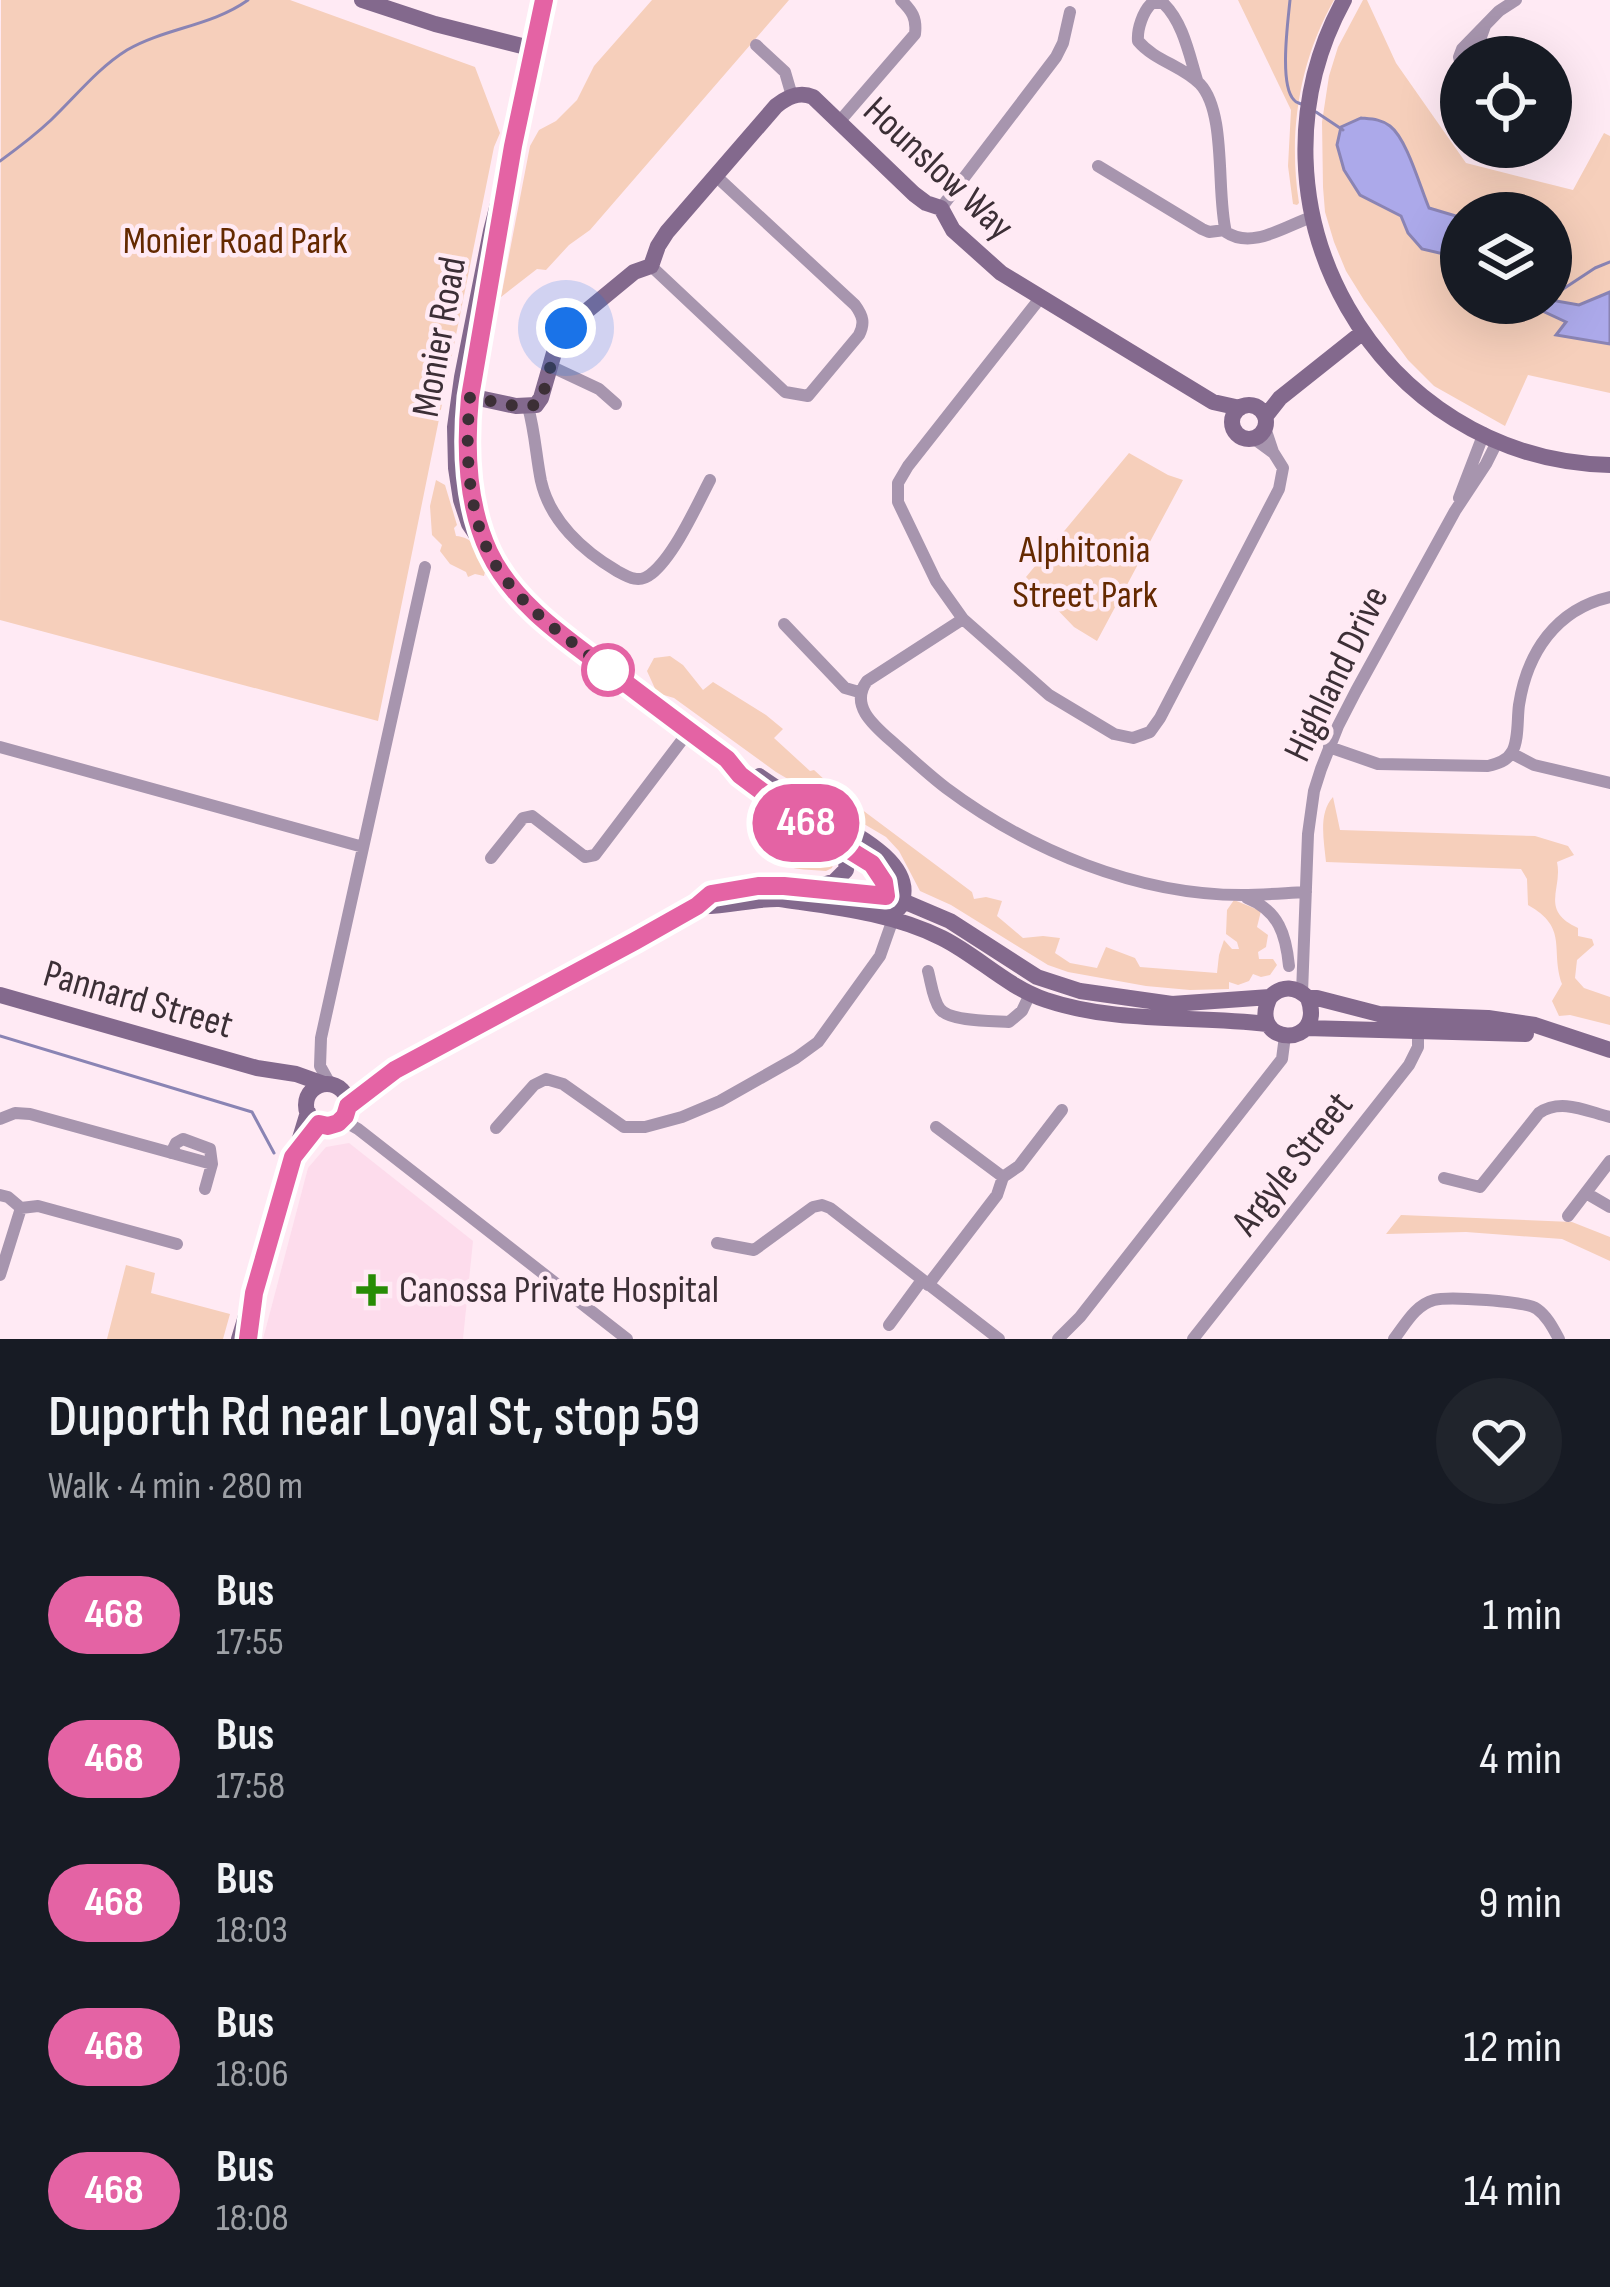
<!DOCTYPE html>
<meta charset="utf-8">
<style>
:root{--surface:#171b24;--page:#20242c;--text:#f1f3f6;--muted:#9ea1a6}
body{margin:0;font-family:"Sofia Sans Condensed",sans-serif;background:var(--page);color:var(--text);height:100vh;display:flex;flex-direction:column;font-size:45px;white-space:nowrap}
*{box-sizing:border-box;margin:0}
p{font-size:39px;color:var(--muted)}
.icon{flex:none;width:66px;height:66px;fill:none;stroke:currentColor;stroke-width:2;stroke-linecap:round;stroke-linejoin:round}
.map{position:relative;height:1339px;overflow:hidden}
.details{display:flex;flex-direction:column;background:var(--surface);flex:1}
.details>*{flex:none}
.badge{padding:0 24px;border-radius:39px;font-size:42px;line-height:78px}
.controls{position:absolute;left:1440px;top:36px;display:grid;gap:24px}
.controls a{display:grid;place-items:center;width:132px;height:132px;border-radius:50%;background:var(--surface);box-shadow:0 12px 48px #0002;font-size:60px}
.you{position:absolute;width:60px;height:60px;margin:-30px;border:9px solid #fff;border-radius:50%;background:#1a73e8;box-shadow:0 0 0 18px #1a73e833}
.map>.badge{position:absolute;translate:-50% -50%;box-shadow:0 0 0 6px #fff}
.round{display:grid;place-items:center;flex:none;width:126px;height:126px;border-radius:63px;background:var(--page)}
.headline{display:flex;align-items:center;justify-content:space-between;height:204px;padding:0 48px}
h1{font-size:57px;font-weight:600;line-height:90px}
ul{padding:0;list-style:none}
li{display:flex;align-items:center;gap:36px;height:144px;padding:0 48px}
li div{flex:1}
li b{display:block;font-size:45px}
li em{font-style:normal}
li .badge{min-width:132px;font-weight:700;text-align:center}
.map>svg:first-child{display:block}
.built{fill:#fddcec}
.green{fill:#f6cfbb;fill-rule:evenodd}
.water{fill:#aca9ea;stroke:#8a84b4;stroke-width:3}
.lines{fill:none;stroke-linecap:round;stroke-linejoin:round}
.stream{stroke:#8a84b4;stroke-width:3}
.street{stroke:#a795ae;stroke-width:12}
.secondary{stroke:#83698d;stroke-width:16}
.line-casing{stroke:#fff;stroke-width:27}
.line{stroke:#e463a4;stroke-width:18}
.walk{stroke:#3c2f36;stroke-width:12;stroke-dasharray:0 21.6}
.stop-dot{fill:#fff;stroke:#e463a4;stroke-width:6}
.poi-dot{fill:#278c05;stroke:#ffeaf4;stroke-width:4.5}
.labels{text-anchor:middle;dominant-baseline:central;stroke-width:9;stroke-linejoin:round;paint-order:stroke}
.street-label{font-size:39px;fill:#3c2f36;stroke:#ffeaf4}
.park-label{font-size:39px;fill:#642900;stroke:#ffeaf4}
.poi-label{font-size:39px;fill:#3c2f36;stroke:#ffeaf4;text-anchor:start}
</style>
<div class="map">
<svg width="1610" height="1339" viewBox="0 0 1610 1339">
<rect width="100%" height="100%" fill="#ffeaf4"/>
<path class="built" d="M349 1143 473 1241 463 1339H263L308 1168 326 1147Z"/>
<path class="green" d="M1 0H290L475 67 500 133 494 147 378 721 0 620Z
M652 0H789L590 230 569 245 546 270 537 269 501 297 530 146 539 130 556 121 577 100 594 66Z
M1238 0H1334C1299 62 1288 133 1299 203L1297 205 1293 204 1288 166 1291 110Z
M1363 0H1367L1396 63 1466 163 1573 190 1604 133 1610 136V393L1528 375 1505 426 1434 386 1408 360 1364 300 1346 271 1334 242 1325 212 1323 187 1322 122 1329 76 1338 47ZM1461 213H1551V303H1461Z
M1129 453 1168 475 1183 480 1097 641 1074 627 1026 577Z
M436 480 445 485 457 525 454 528 456 536C474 537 490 557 484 576L475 574 468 577 466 572 450 564 440 551 442 545 432 535 430 506Z
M670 656 683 665 703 690 713 682 766 715 783 729 774 738 810 771 814 770 837 791 972 892 974 899 986 897 1002 901 997 916 1023 938 1043 936 1060 938 1055 953 1070 963 1097 968 1106 947 1135 958 1140 967 1217 973 1219 955 1224 940 1232 949H1239L1237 942 1226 934 1227 910 1234 900 1261 911 1257 927 1268 935 1266 947 1258 952 1259 959H1273L1277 965 1270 975 1261 977 1253 974 1249 981 1238 985 1229 982V989L1190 990 1146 986 1068 972 1048 965 951 905 920 891 899 851 886 837 776 772 674 698 657 693 647 671 654 658Z
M1333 797 1340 830 1535 836 1568 846 1574 855 1557 862C1563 889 1539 910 1578 928V936L1592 939 1594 945 1577 960 1575 978 1584 988 1610 997V1025L1570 1015 1559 1016 1552 1001 1562 984C1550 949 1569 928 1528 905L1527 879 1521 869 1326 862C1324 841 1318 813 1333 797Z
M792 833 801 840 802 850 824 859 831 854 835 858 832 868 826 871C804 869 754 871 792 839Z
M1401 1215 1572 1222 1610 1237V1261L1562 1239 1466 1232 1386 1234Z
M126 1265 155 1273 151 1293 230 1314 223 1339H107Z"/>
<path class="water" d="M1361 118C1371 119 1381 119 1390 126 1407 139 1420 187 1429 208L1456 216 1461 227V258L1422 249 1408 233 1401 216 1360 195 1344 170 1337 145 1341 127Z
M1610 292V344L1556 335 1566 322 1538 309 1497 306 1492 303H1551V300L1579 305Z"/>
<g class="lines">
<path class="stream" d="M1290 0C1288 21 1279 85 1294 100 1296 103 1300 103 1303 105
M1316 112 1343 130
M0 161C18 148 35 135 51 120 76 96 98 68 127 50 165 28 212 26 248 0
M1551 297 1595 268 1610 262
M0 1036 252 1112 274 1153"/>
<path class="street" d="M756 45 785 72 792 96
M1482 57 1481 37 1485 26
M1461 65 1459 57 1462 49 1499 11 1516 0
M1197 80C1189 54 1183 22 1163 3H1152C1143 11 1137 29 1138 41 1155 61 1183 66 1200 84 1227 113 1216 193 1226 232 1252 250 1285 226 1312 217
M839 122 915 34C917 18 912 11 901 0
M1098 166 1202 229 1209 232 1225 230
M941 208 1056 57 1063 43 1070 12
M651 266 785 392 808 396 859 335C865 323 863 316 855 305L717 177
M1041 297 908 466 898 483V502L936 581 963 619 1049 695 1114 734 1133 738 1150 732 1160 718 1279 489 1283 468 1273 452 1265 428
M550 366 599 389 616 404
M528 407C535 432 536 456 541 481 550 521 583 551 617 571 628 577 639 584 651 574 674 556 696 507 710 480
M1253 438 1272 452
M1459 498 1484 433
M963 619 867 681C848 707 877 728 897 746 913 760 929 775 946 788 1029 850 1137 895 1242 895 1264 895 1285 893 1306 892
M784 624 845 688 859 692
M0 747 363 847
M1329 747 1378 764 1488 766C1497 764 1507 761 1512 752 1519 740 1517 719 1519 705 1527 653 1556 609 1610 597
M1511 753 1534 765 1610 783
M491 858 523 818 532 816 585 857 595 855 689 731
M1247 898C1279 911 1286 935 1289 966
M928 971C931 982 933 1000 940 1009 950 1022 993 1021 1009 1022L1022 1011 1030 994
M1302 993 1308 834 1314 791 1321 769 1338 726 1356 691 1455 511 1486 464 1498 440
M330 1084 320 1066 321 1038 425 567
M0 1119 15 1113 30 1114 212 1164
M342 1120 358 1129 627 1339
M936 1127 1003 1177
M496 1128 534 1085 546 1079 563 1084 624 1127H645L682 1117 720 1101 796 1058 818 1042 880 956 893 919
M171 1153 176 1143 183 1139 210 1149 212 1164 205 1189
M1444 1178 1480 1187 1539 1113C1561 1098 1586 1111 1610 1117
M1586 1193 1610 1207
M0 1195 8 1197 21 1208 38 1206 177 1244
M1568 1216 1610 1161
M717 1243 754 1250 813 1207 822 1205 830 1208 999 1339
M0 1275 21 1208
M928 1285 997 1195 1003 1177 1019 1166 1062 1110
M889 1325 922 1280
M1058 1339 1080 1317 1282 1059 1285 1036
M1193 1339 1409 1065 1418 1047V1027
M1394 1339C1405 1325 1415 1305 1434 1300 1448 1296 1526 1301 1537 1309 1547 1316 1553 1328 1559 1339"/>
<path class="secondary" d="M362 0 435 24 534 49
M544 0 513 146 491 231 462 377 455 427 456 468 461 500 469 524 505 577 546 621 727 759 740 774 799 819 872 864 883 882 893 919
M1344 0C1232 205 1377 460 1610 465
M460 394 516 406 536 405 541 398 556 346 566 328 634 272 651 266 658 246 667 232 776 106C787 97 799 91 813 97L914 194 926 203 941 208 953 230 1001 273 1213 402 1240 408
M1232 422a17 17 0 1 1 34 0a17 17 0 1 1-34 0Z
M469 406 468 468 482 529
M1265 417 1280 398 1363 332
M759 776C775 787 790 797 806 807 837 826 924 860 899 908
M817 887 835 881 846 870 847 856 840 842
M697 906C725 908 752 898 780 899 834 907 893 913 942 938 978 956 1007 987 1046 1000 1118 1024 1193 1015 1267 1024
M0 995 257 1068 296 1074 324 1084
M1270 997C1246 1046 1327 1050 1308 998
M1306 1028 1526 1034
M306 1105a21 21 0 1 1 42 0a21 21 0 1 1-42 0Z
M348 1106 395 1070 635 941 697 906 711 894 758 886 817 887 886 896 903 901 950 921 1037 977 1080 991 1172 1004 1270 997C1282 985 1296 986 1308 998H1317L1379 1014 1488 1018 1535 1025 1610 1050
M239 1339 308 1112"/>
</g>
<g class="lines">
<defs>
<path id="line" d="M248 1339 254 1293 293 1157 319 1124 328 1126 338 1123 345 1116 348 1106 395 1070 635 941 697 906 711 894 758 886H784L886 896 884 882 872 864 799 819 740 775 727 759C689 731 652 703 615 675 570 641 514 605 489 552 467 505 465 448 470 397L513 146 544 0"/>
</defs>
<use href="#line" class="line-casing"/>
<use href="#line" class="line"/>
<path class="walk" d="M566 328 556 346 542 398 536 405 516 406 470 397C465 448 467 505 489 553 514 603 566 637 608 670"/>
</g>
<circle class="stop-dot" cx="608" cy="670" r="24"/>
<path class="poi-dot" d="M366 1272h12v12h12v12h-12v12h-12v-12h-12v-12h12z"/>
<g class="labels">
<g class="street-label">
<text transform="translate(938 169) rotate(43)">Hounslow Way</text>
<text transform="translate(440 337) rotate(-80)">Monier Road</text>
<text transform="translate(1337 674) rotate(-64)">Highland Drive</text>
<text transform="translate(138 1000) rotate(16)">Pannard Street</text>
<text transform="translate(1293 1164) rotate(-52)">Argyle Street</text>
</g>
<g class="park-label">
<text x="235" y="241">Monier Road Park</text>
<text x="1085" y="550">Alphitonia<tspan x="1085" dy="45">Street Park</tspan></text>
</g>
<g class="poi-label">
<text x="399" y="1290">Canossa Private Hospital</text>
</g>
</g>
</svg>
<div class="controls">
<a><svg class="icon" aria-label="locate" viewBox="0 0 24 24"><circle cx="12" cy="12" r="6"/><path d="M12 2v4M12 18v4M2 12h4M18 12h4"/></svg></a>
<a><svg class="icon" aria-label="layers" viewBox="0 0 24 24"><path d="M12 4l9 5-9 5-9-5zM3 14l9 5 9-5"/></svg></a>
</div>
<div class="you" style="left:566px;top:328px"></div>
<b class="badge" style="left:806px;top:823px;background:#e463a4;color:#fff">468</b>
</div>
<section class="details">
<div class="headline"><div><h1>Duporth Rd near Loyal St, stop 59</h1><p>Walk · 4 min · 280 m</p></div><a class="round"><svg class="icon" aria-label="heart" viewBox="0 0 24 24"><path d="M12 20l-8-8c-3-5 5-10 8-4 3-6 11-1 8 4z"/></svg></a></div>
<ul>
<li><span class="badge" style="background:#e463a4;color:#fff">468</span><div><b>Bus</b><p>17:55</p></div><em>1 min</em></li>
<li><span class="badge" style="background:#e463a4;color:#fff">468</span><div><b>Bus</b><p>17:58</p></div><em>4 min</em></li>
<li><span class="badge" style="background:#e463a4;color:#fff">468</span><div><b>Bus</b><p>18:03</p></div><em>9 min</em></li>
<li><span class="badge" style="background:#e463a4;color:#fff">468</span><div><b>Bus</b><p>18:06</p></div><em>12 min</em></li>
<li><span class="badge" style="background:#e463a4;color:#fff">468</span><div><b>Bus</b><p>18:08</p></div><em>14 min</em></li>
</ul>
</section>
